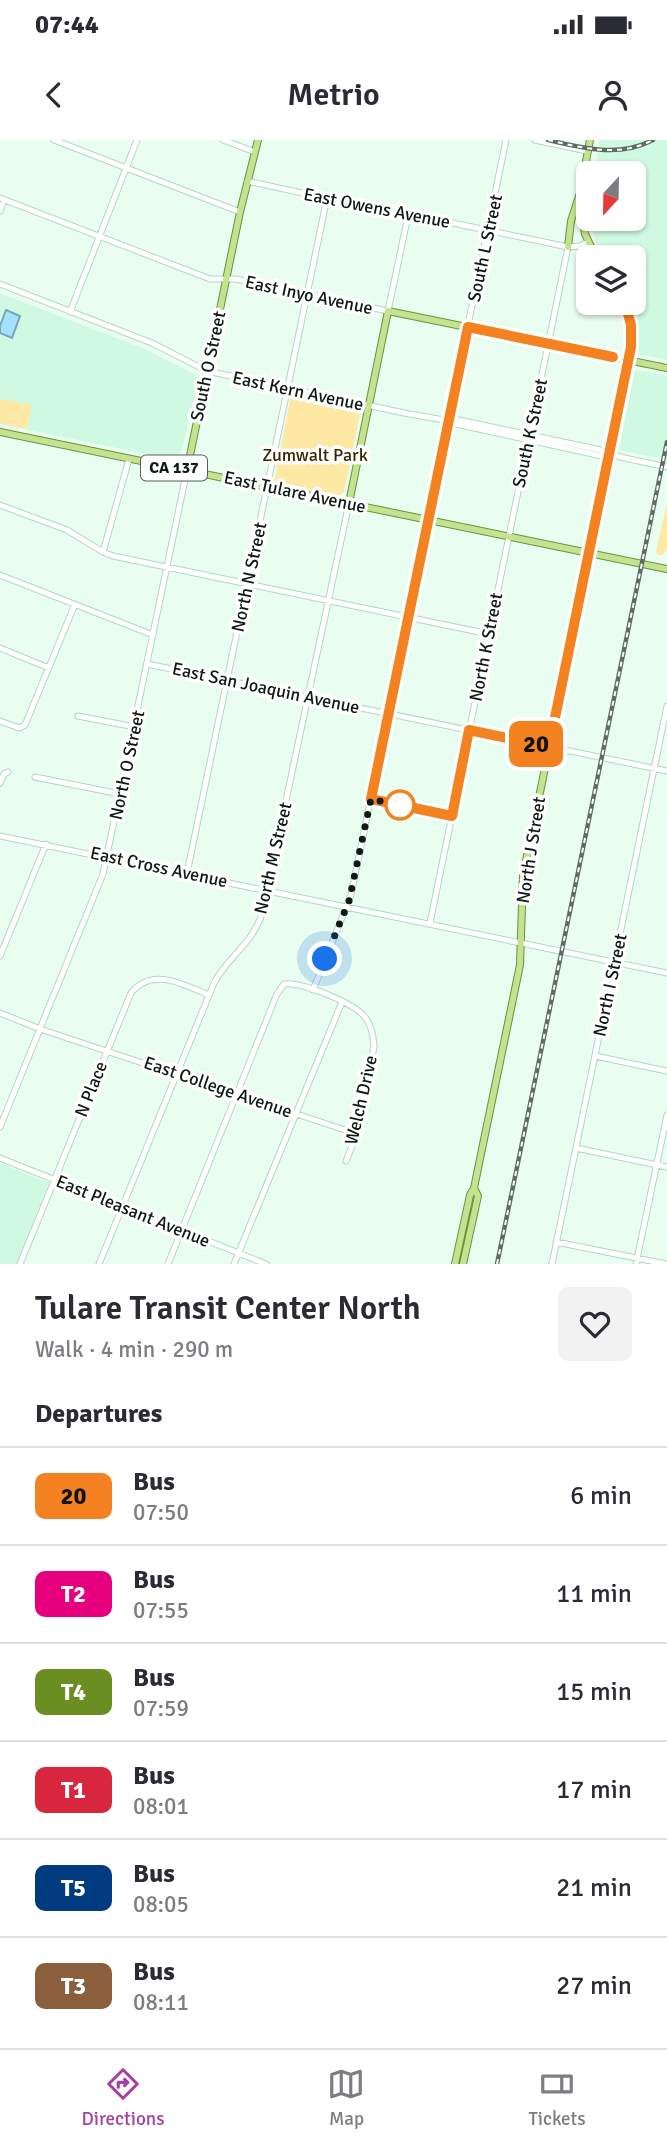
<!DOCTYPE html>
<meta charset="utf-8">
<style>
:root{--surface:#fff;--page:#f2f2f3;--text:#2b2b33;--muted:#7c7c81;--line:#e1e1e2;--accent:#a640a5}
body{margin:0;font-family:Signika,sans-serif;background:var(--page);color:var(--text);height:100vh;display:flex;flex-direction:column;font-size:26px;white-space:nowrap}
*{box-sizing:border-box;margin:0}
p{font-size:23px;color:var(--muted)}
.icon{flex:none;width:38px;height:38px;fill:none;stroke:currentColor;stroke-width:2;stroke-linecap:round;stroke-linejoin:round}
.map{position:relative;height:1124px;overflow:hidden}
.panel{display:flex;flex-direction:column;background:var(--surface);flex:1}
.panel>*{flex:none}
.badge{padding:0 14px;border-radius:10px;font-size:24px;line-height:46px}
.needle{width:46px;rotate:202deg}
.fabs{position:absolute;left:576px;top:21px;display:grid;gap:14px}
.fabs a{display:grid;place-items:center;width:70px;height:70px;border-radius:10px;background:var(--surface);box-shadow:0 2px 5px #0004;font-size:35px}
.you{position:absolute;width:35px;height:35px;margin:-18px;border:5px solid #fff;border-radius:50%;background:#1a73e8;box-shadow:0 0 0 10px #1a73e833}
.map>.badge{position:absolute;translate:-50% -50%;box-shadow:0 0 0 4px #fff}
h2{padding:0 35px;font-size:26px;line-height:63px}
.round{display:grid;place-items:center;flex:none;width:74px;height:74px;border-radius:10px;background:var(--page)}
.head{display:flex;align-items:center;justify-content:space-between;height:119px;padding:0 35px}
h1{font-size:33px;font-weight:600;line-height:52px}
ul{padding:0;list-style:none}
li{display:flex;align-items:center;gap:21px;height:98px;padding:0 35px;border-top:2px solid var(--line)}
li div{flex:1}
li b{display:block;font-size:26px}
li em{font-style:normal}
li .badge{min-width:77px;font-weight:700;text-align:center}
.status{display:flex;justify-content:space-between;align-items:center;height:49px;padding:0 35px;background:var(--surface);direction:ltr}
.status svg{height:19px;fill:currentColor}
header{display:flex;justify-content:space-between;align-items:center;height:91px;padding:0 35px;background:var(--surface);font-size:32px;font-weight:600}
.tab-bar{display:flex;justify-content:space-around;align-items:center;height:98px;border-top:2px solid var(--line);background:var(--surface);font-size:19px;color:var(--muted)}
.tab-bar a{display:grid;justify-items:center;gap:4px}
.tab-bar .selected{color:var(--accent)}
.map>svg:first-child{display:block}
.built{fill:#cff9e1}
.green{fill:#fde9a3}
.water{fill:#a3e1fe;stroke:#76a6b8;stroke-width:2}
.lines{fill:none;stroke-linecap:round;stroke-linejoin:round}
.minor-casing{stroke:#b4d6c3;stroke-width:7}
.major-casing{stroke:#6b9135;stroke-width:8}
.minor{stroke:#fff;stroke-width:5}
.major{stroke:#c4e391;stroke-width:6}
.rail-casing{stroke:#5d6d64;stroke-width:4.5}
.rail{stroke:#fff;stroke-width:2;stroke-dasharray:5;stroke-linecap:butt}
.line-casing{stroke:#fff;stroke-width:16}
.line{stroke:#f58220;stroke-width:10}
.walk{stroke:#0e1b14;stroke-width:7;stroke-dasharray:0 12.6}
.stop-dot{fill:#fff;stroke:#f58220;stroke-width:3.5}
.labels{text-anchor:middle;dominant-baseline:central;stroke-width:7;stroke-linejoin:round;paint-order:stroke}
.shield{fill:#fff;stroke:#565f5a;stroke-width:2}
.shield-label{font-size:16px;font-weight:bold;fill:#0e1b14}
.street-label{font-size:18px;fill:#0e1b14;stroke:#fff}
.park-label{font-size:18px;fill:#352900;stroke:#fff}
</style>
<div class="status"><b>07:44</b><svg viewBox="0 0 49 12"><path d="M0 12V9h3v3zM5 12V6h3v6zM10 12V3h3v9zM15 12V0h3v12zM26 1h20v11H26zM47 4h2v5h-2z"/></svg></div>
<header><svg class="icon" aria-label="back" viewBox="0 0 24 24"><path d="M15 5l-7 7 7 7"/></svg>Metrio<svg class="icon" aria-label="person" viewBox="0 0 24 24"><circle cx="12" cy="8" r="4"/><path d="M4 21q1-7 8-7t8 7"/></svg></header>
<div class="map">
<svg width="667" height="1124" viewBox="0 0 667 1124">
<rect width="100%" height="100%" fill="#e9fdf1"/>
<path class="built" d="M600 0H667V220L639 214 633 163 634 117H602L598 111 590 79H634V33H594Z
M0 153 147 210 196 235 198 240 180 319 175 320 0 284Z
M635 230 667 236V320L619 310Z
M0 1023 49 1043 17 1124H0Z"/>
<path class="green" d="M291 255 361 269 344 352 338 356 274 343Z
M0 259 32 265 27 289 0 283Z
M667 364V409L662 415H658L656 411Z"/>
<path class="water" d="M6 170 20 176 12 198 0 193V186Z"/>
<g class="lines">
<defs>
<path id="minor" d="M54 0 240 72
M223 0 255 12
M535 0 587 11
M247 41 408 76 448 82 568 107 580 106 588 102
M0 58 210 139H236L388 171 408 76
M0 71 4 60
M0 144 152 203 207 231 409 274 444 280H459L610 312 620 317 667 327
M70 172 137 0
M447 282 611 318
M0 365 67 390 103 412 113 416 489 494
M103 412 129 319
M0 435 153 495
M0 508 49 528
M147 524 667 631
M78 576 135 587
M0 581 19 588 25 585 75 464
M35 637 120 654
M0 643 4 634 8 632
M0 696 667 833
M187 733 327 58
M430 783 568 107
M0 816 46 704
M313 850 351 755 506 0
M0 873 40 889 357 994
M595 916 667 931
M0 987 103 734 187 330
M576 1008 667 1027
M0 1018 266 1124
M556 1102 666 1124
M20 1124 131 853C152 826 184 845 209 855
M99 1124 214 843C228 816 251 806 262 774L349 363
M168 1124 277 854 284 844C301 841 353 863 364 876 372 885 373 895 374 907L357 994 346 1021
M234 1124 342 862
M552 1124 667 566
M636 1124 667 975"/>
<path id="major" d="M580 59 585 94 596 117
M568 107 571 81 580 53 590 0
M0 292 667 429
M187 330 240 72 258 0
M349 363 388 171 667 228
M455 1124 470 1055 474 1048 520 825 523 735 629 220 632 194 625 163
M463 1124 478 1056 474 1048"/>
</defs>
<use href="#minor" class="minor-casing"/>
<use href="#major" class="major-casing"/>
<use href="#minor" class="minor"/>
<use href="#major" class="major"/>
<defs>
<path id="rail" d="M548 0C584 8 618 18 653 0
M497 1124 667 302"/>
</defs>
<use href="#rail" class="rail-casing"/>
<use href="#rail" class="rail"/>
</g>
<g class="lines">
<defs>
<path id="line" d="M613 217 468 187 371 659 452 676 469 590 549 607 631 207V185L625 163"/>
</defs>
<use href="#line" class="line-casing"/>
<use href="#line" class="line"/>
<path class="walk" d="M325 819 349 761 371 659 400 665"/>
</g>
<circle class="stop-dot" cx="400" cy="665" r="14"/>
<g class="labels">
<rect class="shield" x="141" y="315.5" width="66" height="25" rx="5"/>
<g class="shield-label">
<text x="174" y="328">CA 137</text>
</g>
<g class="street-label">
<text transform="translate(377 68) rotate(11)">East Owens Avenue</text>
<text transform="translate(485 108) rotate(-78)">South L Street</text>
<text transform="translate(309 155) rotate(12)">East Inyo Avenue</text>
<text transform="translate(208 226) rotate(-78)">South O Street</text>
<text transform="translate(298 251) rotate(12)">East Kern Avenue</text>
<text transform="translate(530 293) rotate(-78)">South K Street</text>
<text transform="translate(295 352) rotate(12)">East Tulare Avenue</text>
<text transform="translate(249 437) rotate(-78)">North N Street</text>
<text transform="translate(486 507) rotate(-79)">North K Street</text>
<text transform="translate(266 548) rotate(12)">East San Joaquin Avenue</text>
<text transform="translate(127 625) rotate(-78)">North O Street</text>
<text transform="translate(531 710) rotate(-81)">North J Street</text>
<text transform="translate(273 718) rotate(-77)">North M Street</text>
<text transform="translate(159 727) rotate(12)">East Cross Avenue</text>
<text transform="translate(610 845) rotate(-78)">North I Street</text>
<text transform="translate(218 947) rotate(19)">East College Avenue</text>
<text transform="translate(91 949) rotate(-68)">N Place</text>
<text transform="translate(361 960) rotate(-77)">Welch Drive</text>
<text transform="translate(133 1071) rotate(22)">East Pleasant Avenue</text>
</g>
<g class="park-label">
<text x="315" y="315">Zumwalt Park</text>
</g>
</g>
</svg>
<div class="fabs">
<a><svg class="needle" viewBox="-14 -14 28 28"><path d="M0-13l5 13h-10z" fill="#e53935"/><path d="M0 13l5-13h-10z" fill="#7c7c81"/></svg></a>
<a><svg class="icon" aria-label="layers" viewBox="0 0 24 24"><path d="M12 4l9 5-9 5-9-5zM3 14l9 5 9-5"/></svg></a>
</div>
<div class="you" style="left:325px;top:819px"></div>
<b class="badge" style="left:536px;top:604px;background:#f58220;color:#111">20</b>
</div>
<section class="panel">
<div class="head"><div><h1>Tulare Transit Center North</h1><p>Walk · 4 min · 290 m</p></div><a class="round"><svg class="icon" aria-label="heart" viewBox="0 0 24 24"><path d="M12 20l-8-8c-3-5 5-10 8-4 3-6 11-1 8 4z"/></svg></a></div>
<h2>Departures</h2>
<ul>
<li><span class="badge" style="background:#f58220;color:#111">20</span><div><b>Bus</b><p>07:50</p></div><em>6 min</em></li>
<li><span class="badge" style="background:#e6007e;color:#fff">T2</span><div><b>Bus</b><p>07:55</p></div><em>11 min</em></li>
<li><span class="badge" style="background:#6b8e23;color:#fff">T4</span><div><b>Bus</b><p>07:59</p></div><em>15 min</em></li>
<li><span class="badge" style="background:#d7263d;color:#fff">T1</span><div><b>Bus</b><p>08:01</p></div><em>17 min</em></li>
<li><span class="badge" style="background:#003b80;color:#fff">T5</span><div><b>Bus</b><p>08:05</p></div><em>21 min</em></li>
<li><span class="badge" style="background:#8b5e3c;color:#fff">T3</span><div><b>Bus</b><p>08:11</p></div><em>27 min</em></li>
</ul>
</section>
<nav class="tab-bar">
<a class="selected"><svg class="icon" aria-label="directions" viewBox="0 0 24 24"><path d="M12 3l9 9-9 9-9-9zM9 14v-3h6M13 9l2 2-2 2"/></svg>Directions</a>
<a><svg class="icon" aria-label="map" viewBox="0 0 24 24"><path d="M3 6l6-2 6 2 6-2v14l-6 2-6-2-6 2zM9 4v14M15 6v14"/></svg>Map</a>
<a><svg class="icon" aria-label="tickets" viewBox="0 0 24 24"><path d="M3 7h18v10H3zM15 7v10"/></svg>Tickets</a>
</nav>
